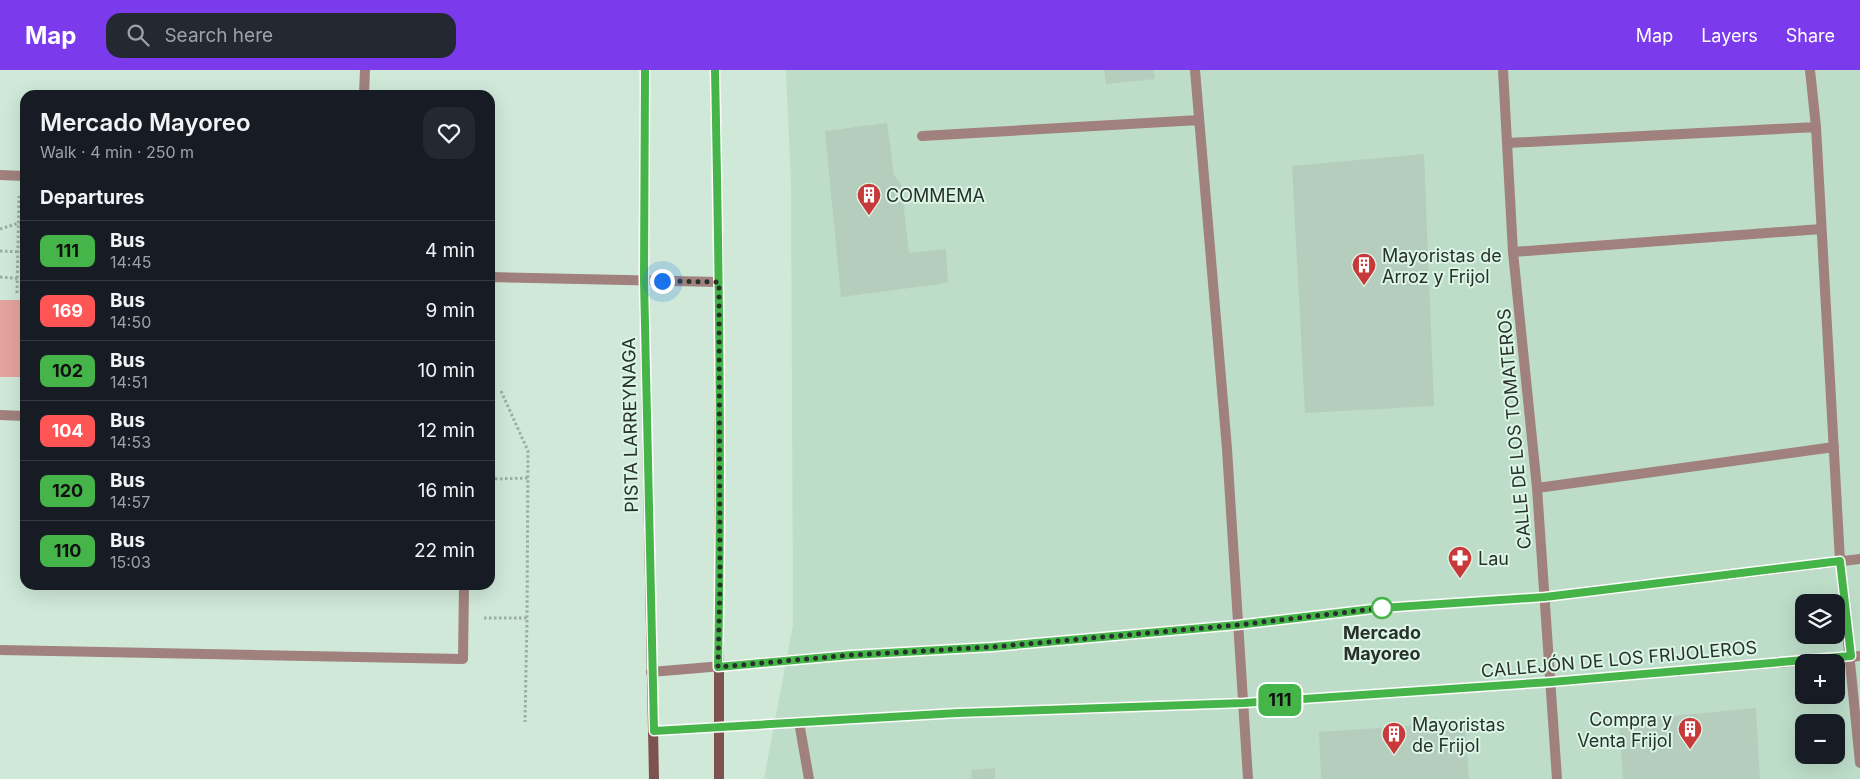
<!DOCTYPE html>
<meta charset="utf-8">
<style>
:root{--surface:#171b24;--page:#242831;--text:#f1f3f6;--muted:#9ea1a6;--line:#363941;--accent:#7c3aed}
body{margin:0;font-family:Inter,sans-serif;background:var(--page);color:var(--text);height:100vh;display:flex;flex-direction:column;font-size:19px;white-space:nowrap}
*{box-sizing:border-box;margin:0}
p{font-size:16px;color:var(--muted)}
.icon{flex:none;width:28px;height:28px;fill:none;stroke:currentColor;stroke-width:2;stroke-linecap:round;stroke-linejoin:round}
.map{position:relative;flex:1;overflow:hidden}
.drawer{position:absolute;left:20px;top:20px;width:475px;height:500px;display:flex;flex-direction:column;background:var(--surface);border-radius:15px;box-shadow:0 5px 20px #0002}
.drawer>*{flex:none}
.badge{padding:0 10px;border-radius:8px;font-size:18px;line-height:32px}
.tools{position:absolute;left:1795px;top:524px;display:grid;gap:10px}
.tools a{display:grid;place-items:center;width:50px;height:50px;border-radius:10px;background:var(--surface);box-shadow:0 5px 20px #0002;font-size:25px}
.you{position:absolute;width:25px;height:25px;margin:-12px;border:4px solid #fff;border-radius:50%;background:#1a73e8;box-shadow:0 0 0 8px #1a73e833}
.map>.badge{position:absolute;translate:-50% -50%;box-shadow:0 0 0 2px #fff}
h2{padding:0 20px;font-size:19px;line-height:45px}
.round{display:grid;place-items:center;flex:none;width:52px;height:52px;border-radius:15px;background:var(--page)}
.head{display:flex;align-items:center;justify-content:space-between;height:85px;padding:0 20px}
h1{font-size:24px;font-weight:600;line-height:38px}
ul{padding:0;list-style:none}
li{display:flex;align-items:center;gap:15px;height:60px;padding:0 20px;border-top:1px solid var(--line)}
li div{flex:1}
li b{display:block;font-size:19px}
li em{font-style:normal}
li .badge{min-width:55px;font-weight:700;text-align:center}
header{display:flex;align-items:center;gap:30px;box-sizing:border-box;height:70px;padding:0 25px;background:var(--accent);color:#fff}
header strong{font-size:24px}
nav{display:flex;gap:28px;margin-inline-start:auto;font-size:18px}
.search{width:350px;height:45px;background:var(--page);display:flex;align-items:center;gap:12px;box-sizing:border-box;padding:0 18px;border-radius:15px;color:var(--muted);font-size:19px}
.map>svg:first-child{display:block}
.built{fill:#bdddc9;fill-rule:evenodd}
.green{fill:#e3a39d}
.building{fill:#b5cdbd}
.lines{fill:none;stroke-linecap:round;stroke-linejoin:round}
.path{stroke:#9aaea2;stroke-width:3;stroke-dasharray:2.5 2.5;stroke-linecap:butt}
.lane{stroke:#a0817d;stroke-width:10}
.secondary{stroke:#7e534f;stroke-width:10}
.line-casing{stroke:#fff;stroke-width:11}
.line{stroke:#45b549;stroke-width:8}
.walk{stroke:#27312b;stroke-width:5;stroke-dasharray:0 9}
.stop-dot{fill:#fff;stroke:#45b549;stroke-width:2.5}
.labels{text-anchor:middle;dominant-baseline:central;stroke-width:4;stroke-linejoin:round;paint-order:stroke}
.poi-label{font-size:18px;fill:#27312b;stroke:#dcf5e5;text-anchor:start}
.street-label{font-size:18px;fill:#27312b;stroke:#dcf5e5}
.stop-label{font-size:18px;font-weight:bold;fill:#27312b;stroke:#dcf5e5}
</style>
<header>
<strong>Map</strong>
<div class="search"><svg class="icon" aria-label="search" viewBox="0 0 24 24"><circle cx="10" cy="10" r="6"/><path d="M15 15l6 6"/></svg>Search here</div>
<nav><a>Map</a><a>Layers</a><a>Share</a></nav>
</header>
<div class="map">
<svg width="1860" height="709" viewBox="0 0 1860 709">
<rect width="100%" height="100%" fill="#cfe8d8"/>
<path class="built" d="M786 0H1860V709H764L793 555 791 112ZM1804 532H1836V565H1804ZM1804 592H1836V625H1804ZM1804 652H1836V685H1804Z"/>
<path class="green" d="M0 230H25V307H0Z"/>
<path class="building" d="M1104 0H1154L1155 9 1106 14Z
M887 53 894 105 901 114 909 183 946 179 948 213 841 227 825 61Z
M1424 84 1434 336 1305 343 1292 96Z
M1756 638 1760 709H1623L1619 651Z
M1465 652 1469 709H1321L1319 662Z
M995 698V709H972L971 700Z"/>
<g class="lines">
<path class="path" d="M0 159 19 153 25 154
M0 181 25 182
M0 207 25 209
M17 223 19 126
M501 321 528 381 527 548
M490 409 528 408
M484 548H527L525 652"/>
<path class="lane" d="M1195 0 1227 379 1248 709
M1503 0 1513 182 1537 418 1557 709
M1810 0 1816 57 1840 491 1860 693
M364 25 365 0
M922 66 1199 50
M1508 73 1816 57
M0 105 25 106
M1513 182 1821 159
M490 207 719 212
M0 345 25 346
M1537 418 1834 377
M0 580 463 589 464 515
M651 602 851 585 992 577 1237 555 1381 538 1545 527 1860 489
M799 652 809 709
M654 661 958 643 1244 633 1551 612 1860 586"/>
<path class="secondary" d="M645 0 644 210 654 709
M715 0 719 212V709"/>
</g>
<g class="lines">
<defs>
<path id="line" d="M645 0 644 210 654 661 958 643 1244 633 1551 612 1851 586 1840 491 1545 527 1381 538 1237 555 992 577 851 585 718 597C722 398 719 199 715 0"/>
</defs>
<use href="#line" class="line-casing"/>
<use href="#line" class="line"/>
<path class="walk" d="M662 211 719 212 720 514 718 597 851 585 992 577 1237 555 1382 538"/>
</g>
<defs>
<symbol id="building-pin" viewBox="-11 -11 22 30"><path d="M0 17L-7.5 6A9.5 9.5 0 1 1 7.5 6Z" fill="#c8393a" stroke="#dcf5e5"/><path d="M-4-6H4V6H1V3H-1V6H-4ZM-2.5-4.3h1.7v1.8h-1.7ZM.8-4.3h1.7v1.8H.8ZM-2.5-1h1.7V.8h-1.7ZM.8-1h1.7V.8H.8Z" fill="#fff"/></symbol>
<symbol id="pharmacy-pin" viewBox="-11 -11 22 30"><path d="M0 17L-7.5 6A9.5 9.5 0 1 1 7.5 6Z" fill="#c8393a" stroke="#dcf5e5"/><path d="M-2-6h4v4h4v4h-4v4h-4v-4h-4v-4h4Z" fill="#fff"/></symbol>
</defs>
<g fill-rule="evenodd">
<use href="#building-pin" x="855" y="111" width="28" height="38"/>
<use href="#building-pin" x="1350" y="181" width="28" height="38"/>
<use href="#pharmacy-pin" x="1446" y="474" width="28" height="38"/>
<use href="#building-pin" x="1676" y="645" width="28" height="38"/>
<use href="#building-pin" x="1380" y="650" width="28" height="38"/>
</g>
<circle class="stop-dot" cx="1382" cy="538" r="10"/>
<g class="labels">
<g class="poi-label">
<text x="886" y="125">COMMEMA</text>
<text x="1382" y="185">Mayoristas de<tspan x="1382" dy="21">Arroz y Frijol</tspan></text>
<text x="1478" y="488">Lau</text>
<text x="1672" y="649" text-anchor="end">Compra y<tspan x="1672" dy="21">Venta Frijol</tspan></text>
<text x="1412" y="654">Mayoristas<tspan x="1412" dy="21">de Frijol</tspan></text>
</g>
<g class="street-label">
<text transform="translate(630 355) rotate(-91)">PISTA LARREYNAGA</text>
<text transform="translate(1514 359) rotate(-95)">CALLE DE LOS TOMATEROS</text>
<text transform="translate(1619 589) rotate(-5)">CALLEJÓN DE LOS FRIJOLEROS</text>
</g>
<g class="stop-label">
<text x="1382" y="562">Mercado<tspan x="1382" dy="21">Mayoreo</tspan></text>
</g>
</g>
</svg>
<div class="tools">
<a><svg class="icon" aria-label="layers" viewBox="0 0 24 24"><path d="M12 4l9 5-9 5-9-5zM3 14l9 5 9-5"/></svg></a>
<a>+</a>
<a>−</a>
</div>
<div class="you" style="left:662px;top:211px"></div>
<b class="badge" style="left:1280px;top:630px;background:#45b549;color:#111">111</b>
<section class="drawer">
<div class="head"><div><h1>Mercado Mayoreo</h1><p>Walk · 4 min · 250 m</p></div><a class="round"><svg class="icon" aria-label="heart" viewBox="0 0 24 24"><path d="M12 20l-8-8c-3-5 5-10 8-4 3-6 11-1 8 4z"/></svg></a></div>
<h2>Departures</h2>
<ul>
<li><span class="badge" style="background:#45b549;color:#111">111</span><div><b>Bus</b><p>14:45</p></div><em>4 min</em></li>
<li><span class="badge" style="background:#f55;color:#fff">169</span><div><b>Bus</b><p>14:50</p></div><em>9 min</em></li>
<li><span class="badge" style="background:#45b549;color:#111">102</span><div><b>Bus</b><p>14:51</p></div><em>10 min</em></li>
<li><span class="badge" style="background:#f55;color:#fff">104</span><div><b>Bus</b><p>14:53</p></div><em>12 min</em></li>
<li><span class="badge" style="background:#45b549;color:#111">120</span><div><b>Bus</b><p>14:57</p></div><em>16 min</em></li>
<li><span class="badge" style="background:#45b549;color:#111">110</span><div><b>Bus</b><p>15:03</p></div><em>22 min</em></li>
</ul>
</section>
</div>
